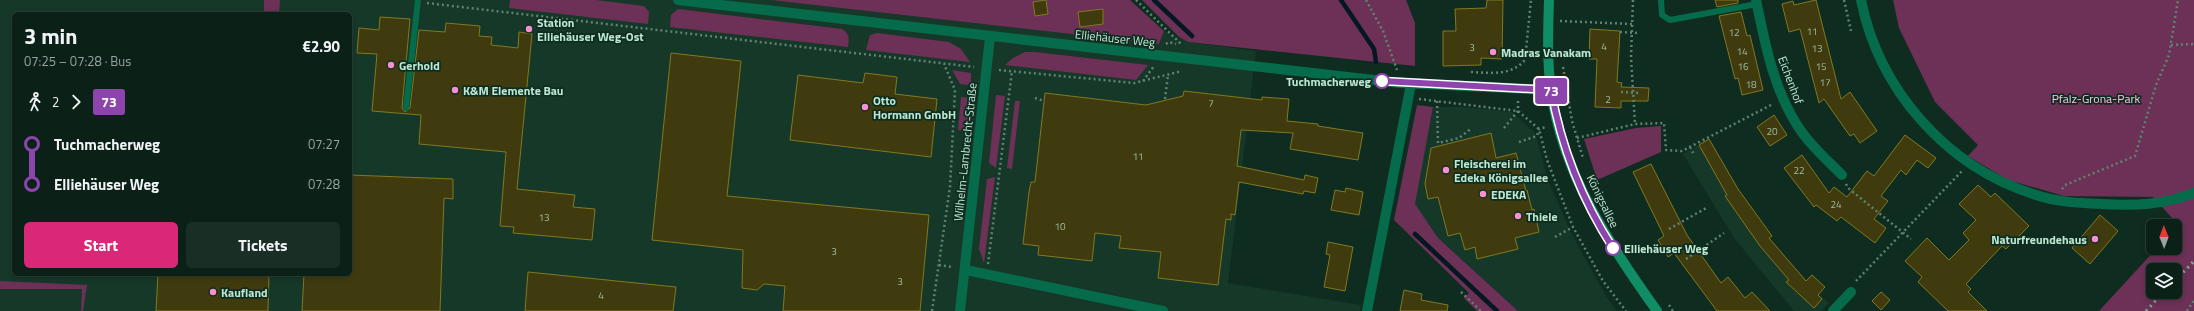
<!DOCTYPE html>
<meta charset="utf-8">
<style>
:root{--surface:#0b2118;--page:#192e25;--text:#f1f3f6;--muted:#9aa3a2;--line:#2b3e37;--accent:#db2777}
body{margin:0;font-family:"Titillium Web",sans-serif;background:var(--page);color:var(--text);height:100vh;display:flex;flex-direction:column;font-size:15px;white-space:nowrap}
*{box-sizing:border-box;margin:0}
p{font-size:13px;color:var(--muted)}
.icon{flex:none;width:22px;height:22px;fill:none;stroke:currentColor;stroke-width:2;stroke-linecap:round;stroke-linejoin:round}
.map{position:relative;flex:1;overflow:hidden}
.drawer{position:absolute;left:12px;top:12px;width:340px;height:264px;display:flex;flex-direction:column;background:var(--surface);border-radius:6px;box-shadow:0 2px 6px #0003,0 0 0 1px var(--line)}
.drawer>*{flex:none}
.badge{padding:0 8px;border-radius:3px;font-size:14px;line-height:26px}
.needle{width:26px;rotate:359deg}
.buttons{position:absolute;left:2146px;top:219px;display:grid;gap:8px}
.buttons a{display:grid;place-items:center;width:36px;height:36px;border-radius:6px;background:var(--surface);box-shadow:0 2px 6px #0003,0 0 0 1px var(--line);font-size:20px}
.map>.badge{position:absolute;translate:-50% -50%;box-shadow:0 0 0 2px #fff}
.legs{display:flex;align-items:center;gap:6px;height:44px;padding:0 12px;font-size:13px}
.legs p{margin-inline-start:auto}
.overview{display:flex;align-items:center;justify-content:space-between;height:68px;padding:0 12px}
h1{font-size:22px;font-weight:700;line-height:30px}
.button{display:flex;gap:8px;margin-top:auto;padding:8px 12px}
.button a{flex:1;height:46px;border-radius:6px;background:var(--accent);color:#fff;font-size:16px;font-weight:700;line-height:46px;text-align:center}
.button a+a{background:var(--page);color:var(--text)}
ul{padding:0 12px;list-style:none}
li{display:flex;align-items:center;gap:14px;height:40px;font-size:15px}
li i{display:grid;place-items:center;width:6px;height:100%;margin:0 5px;background:currentColor}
li i::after{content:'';width:10px;height:10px;margin:-5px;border:3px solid;border-radius:50%;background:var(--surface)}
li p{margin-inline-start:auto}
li:first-child i{background:linear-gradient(#0000 50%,currentColor 0)}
li:last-child i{background:linear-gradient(currentColor 50%,#0000 0)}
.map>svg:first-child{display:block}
.built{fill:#163829;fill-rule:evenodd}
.green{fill:#6d3056;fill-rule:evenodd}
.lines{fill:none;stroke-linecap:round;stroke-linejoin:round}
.stream{stroke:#031820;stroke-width:4.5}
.building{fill:#403b0e;stroke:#817921}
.path{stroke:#5f8373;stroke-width:2.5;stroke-dasharray:2 3;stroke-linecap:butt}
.lane{stroke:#066b4b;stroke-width:6}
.street{stroke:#066b4b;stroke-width:10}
.secondary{stroke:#108d65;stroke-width:10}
.rail{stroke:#7fa593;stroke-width:3;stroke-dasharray:2 4;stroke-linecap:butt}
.line-1-casing{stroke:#fff;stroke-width:9}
.line-1{stroke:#8e44ad;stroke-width:6}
.poi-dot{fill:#f790ce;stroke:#0f2c20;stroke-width:1.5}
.stop-1-dot{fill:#fff;stroke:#8e44ad;stroke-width:2}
.labels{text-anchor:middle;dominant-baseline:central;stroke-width:3.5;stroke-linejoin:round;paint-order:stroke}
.number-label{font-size:10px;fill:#9ebea2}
.poi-label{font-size:12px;font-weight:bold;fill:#bde9d3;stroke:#0f2c20;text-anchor:start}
.street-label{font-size:12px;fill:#bde9d3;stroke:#0f2c20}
.stop-label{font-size:12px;font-weight:bold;fill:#bde9d3;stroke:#0f2c20;text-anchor:end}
.park-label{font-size:12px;fill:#fcc4e4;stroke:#0f2c20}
</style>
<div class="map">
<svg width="2194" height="311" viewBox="0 0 2194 311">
<rect width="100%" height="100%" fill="#0f2c20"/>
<path class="built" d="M0 0H770L1159 44 1164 31 1188 42 1256 51 1228 283 1361 305 1360 311H0ZM14 14H350V274H14Z
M1433 107H1463L1512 112 1535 133 1548 180 1570 231 1607 298 1617 311H1518L1438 238 1414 204Z
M1709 139 1738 189 1772 236 1769 239 1798 271 1796 274 1829 303 1821 311H1794L1734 238 1683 154Z"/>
<path class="green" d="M264 0H280L279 14H264Z
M510 0H596L644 6 649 12 648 24 509 8Z
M770 0H1130L1164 31 1159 44Z
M1142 0H1406L1415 23V66L1188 42 1179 37Z
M1893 0H2194V311H2099L2157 248H2175V234L2183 230 2153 197 2064 196 2008 180 1968 156 1978 145 1935 102 1899 28ZM2153 270H2175V292H2153Z
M678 9 842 29C850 34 849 39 848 47L670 27 671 15Z
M877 33 949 42 961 49 970 62 866 50 870 35Z
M1025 52H1035L1148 65 1136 80 1005 65 1013 58Z
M952 70 971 73V82L967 85 960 84Z
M996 95 1005 96 996 168 989 163Z
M961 97 972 98 969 131 958 130Z
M1015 101H1020L1012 169 1007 168Z
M1417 105 1433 107 1415 204 1438 238 1518 311H1477L1464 298 1469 293 1394 220Z
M1661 126V152L1597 180 1584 139 1636 128Z
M995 177 984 263 979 249 987 179Z
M0 281 87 285 83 311H81L82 289H0Z"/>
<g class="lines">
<path class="stream" d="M1154 0 1192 36
M1341 0 1374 49 1376 62
M1415 234 1497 311"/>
</g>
<path class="building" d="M1046 0 1048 14 1035 16 1033 2Z
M1487 0H1503L1502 59 1481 58V65L1443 66V31H1456L1455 9 1486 8Z
M1715 0H1738V3L1717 7Z
M1816 0 1841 99 1850 92 1877 131 1860 143 1854 134 1850 136 1824 99 1819 103 1800 29 1789 32 1782 4 1793 1 1794 5Z
M1103 9V24L1080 27 1078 12Z
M1741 12 1747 36 1750 35 1763 90 1742 95 1738 78 1735 79 1719 16Z
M380 17 410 19 402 108 405 112 410 108 419 30 445 32 446 23 480 26 479 36 492 37 491 45 518 48 519 32 532 34 517 189 575 195 573 207 595 209 592 240 513 233 514 227 500 226 506 152 419 144 421 115 372 111 377 54 357 53 359 28 379 30Z
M1590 29 1620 31 1617 82 1622 83 1621 87 1649 88 1648 101H1621V108L1595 107 1597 59H1589Z
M671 53 741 61 727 196 929 215 920 311H783L785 286 764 284 757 290 742 288 743 250 652 240Z
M865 73 897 77 895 94 937 99 931 157 790 140 798 75 863 83Z
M1184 91 1262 100V97L1289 99 1287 121 1318 124V126L1363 133 1358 160 1290 149 1293 133 1241 130 1237 166 1304 180 1305 175 1318 178 1315 193 1304 191 1303 194 1239 182 1235 215 1231 214V220L1226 219 1218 285 1158 278 1161 252 1119 248 1121 236 1095 233 1092 261 1038 255 1039 246 1023 244 1029 192 1031 182H1035L1045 93 1146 105 1183 96Z
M1774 115 1787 135 1770 146 1757 127Z
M1491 133 1496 158 1516 153 1526 191 1527 190 1532 210 1534 209 1539 232 1515 238 1518 249 1477 259 1475 247 1465 250 1460 233 1448 236 1438 197 1428 199 1425 184 1431 148Z
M1905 135 1936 158 1928 168 1917 160 1906 175 1901 170 1881 196 1888 201 1874 219 1886 228 1875 243 1841 217 1837 221 1816 205 1814 207 1784 168 1802 155 1829 193 1834 187 1847 197 1867 171 1874 176Z
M1709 139 1738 189 1772 236 1769 238 1806 281 1812 275 1825 287 1818 295 1822 299 1814 308 1786 282 1789 280 1760 246 1725 196 1727 195 1699 145Z
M1651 164 1687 235 1721 283 1728 277 1745 298 1752 292 1770 311H1717L1674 253 1668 257 1658 240 1664 236 1633 172Z
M350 175 453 179V199L444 198 440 311H302L304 274H350Z
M1978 185 1991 197 1995 193 2029 226 2006 249 2002 246 1966 284 1971 289 1968 292 1987 311H1948L1918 282 1922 277 1905 261 1927 238 1949 260 1969 240 1963 233 1976 220 1959 204Z
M1346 188 1363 192 1359 215 1331 210 1335 190 1345 192Z
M2100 215 2118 231 2090 264 2072 248Z
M1328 242 1353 247 1345 291 1324 287 1330 255 1326 254Z
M528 272 676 287 673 311H525Z
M158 274H269L268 311H156Z
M1404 290 1422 294 1421 300 1448 305 1447 311H1400Z
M1881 292 1890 300 1881 310 1872 301Z"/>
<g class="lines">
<path class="path" d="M1136 0 1182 45
M1366 0 1383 31 1397 70
M1633 0 1631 57 1635 124
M1844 0 1851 31
M427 3 974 67
M1560 21 1632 24
M1620 32 1638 33
M1166 44 1169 42 1176 44
M2171 45 2194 44
M1563 67 1572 121 1583 158
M999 70 1134 83 1182 71
M1471 72C1491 73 1511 76 1525 60L1531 0
M1143 81 1154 66
M1621 92 1640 93
M1035 98 1044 101
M1165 99 1168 75
M1419 99 1518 111 1539 129 1547 160 1573 227 1603 281 1626 311
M1437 101 1438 143 1459 138 1472 128
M1504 128 1518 111V100
M1577 138 1635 124 1664 123 1666 150 1682 151 1773 104
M1519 142 1537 136 1539 129 1546 127
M1690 147 1693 153
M1846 184 1848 188 1911 239
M2062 189 2065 185 2135 156 2156 85 2169 55 2178 0
M1669 229 1708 207
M1555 237 1573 227
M1686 259 1724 233
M988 264 1012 71
M939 265 952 267
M1856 281 1962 171
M1461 292 1481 311
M1669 305 1673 311
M932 311 950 187 955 90 944 64
M2187 311 2194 300"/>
<path class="lane" d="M1661 0 1662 15 1670 20 1757 4
M406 108 418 0"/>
<path class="street" d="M678 0 1400 83 1551 90
M1756 0C1765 43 1773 87 1797 125 1809 144 1826 159 1842 175
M1861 0C1879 90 1946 166 2033 194 2055 202 2079 203 2102 204 2134 206 2164 205 2194 193
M966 270 1163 311
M960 311 990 37
M1367 311 1411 84
M1833 311 1851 292"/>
<path class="secondary" d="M1549 0C1548 30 1547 62 1551 91 1563 175 1609 244 1657 311"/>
<path class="rail" d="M2175 281 2194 261
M2146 311 2164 292"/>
</g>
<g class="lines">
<defs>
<path id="line-1" d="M1382 81 1551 90C1561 146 1582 200 1613 248"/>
</defs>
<use href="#line-1" class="line-1-casing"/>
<use href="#line-1" class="line-1"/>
</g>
<g class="poi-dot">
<circle cx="529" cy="29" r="4"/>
<circle cx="1493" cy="52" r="4"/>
<circle cx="391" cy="65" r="4"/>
<circle cx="455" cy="90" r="4"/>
<circle cx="865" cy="107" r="4"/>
<circle cx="1446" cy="170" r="4"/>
<circle cx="1483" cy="194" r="4"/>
<circle cx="1518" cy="216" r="4"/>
<circle cx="2095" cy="239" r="4"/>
<circle cx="213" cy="292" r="4"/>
</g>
<g class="stop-1-dot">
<circle cx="1382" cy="81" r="7"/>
<circle cx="1613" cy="248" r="7"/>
</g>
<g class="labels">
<g class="number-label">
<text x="1812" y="31">11</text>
<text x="1734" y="32">12</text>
<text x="1604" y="46">4</text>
<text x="1472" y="47">3</text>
<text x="1817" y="48">13</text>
<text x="1742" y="51">14</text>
<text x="1743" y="66">16</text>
<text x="1821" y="66">15</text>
<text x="1825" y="82">17</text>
<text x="1751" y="84">18</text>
<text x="1608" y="99">2</text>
<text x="1211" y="103">7</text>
<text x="1772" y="131">20</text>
<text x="1138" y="156">11</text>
<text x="1799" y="170">22</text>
<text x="1836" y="204">24</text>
<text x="544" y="217">13</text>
<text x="1060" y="226">10</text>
<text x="834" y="251">3</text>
<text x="900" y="281">3</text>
<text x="601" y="295">4</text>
</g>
<g class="poi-label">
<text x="537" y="22">Station<tspan x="537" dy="14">Elliehäuser Weg-Ost</tspan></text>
<text x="1501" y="52">Madras Vanakam</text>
<text x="399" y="65">Gerhold</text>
<text x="463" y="90">K&amp;M Elemente Bau</text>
<text x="873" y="100">Otto<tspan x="873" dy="14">Hormann GmbH</tspan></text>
<text x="1454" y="163">Fleischerei im<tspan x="1454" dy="14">Edeka Königsallee</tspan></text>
<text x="1491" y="194">EDEKA</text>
<text x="1526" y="216">Thiele</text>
<text x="2087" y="239" text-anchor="end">Naturfreundehaus</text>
<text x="221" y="292">Kaufland</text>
</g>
<g class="street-label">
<text transform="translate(1115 38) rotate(6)">Elliehäuser Weg</text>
<text transform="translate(1791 80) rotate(69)">Eichenhof</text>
<text transform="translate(965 152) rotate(-84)">Wilhelm-Lambrecht-Straße</text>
<text transform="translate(1603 201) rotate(64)">Königsallee</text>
</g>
<g class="stop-label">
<text x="1371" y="81">Tuchmacherweg</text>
<text x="1624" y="248" text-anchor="start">Elliehäuser Weg</text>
</g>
<g class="park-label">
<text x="2096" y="98">Pfalz-Grona-Park</text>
</g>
</g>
</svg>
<div class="buttons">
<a><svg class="needle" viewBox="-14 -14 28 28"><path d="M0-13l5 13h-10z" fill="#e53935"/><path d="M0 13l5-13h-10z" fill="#9aa3a2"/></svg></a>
<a><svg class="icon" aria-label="layers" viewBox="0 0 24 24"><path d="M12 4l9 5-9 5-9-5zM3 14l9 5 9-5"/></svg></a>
</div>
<b class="badge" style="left:1551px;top:91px;background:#8e44ad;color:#fff">73</b>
<section class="drawer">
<div class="overview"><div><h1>3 min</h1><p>07:25 – 07:28 · Bus</p></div><b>€2.90</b></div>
<div class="legs"><svg class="icon" aria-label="walk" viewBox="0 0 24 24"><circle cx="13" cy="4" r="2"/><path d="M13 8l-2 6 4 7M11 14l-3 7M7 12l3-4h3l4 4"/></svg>2<svg class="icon" aria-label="forward" viewBox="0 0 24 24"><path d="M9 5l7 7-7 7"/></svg><b class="badge" style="background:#8e44ad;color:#fff">73</b></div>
<ul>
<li><i style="color:#8e44ad"></i><b>Tuchmacherweg</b><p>07:27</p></li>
<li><i style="color:#8e44ad"></i><b>Elliehäuser Weg</b><p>07:28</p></li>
</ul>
<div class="button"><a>Start</a><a>Tickets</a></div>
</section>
</div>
